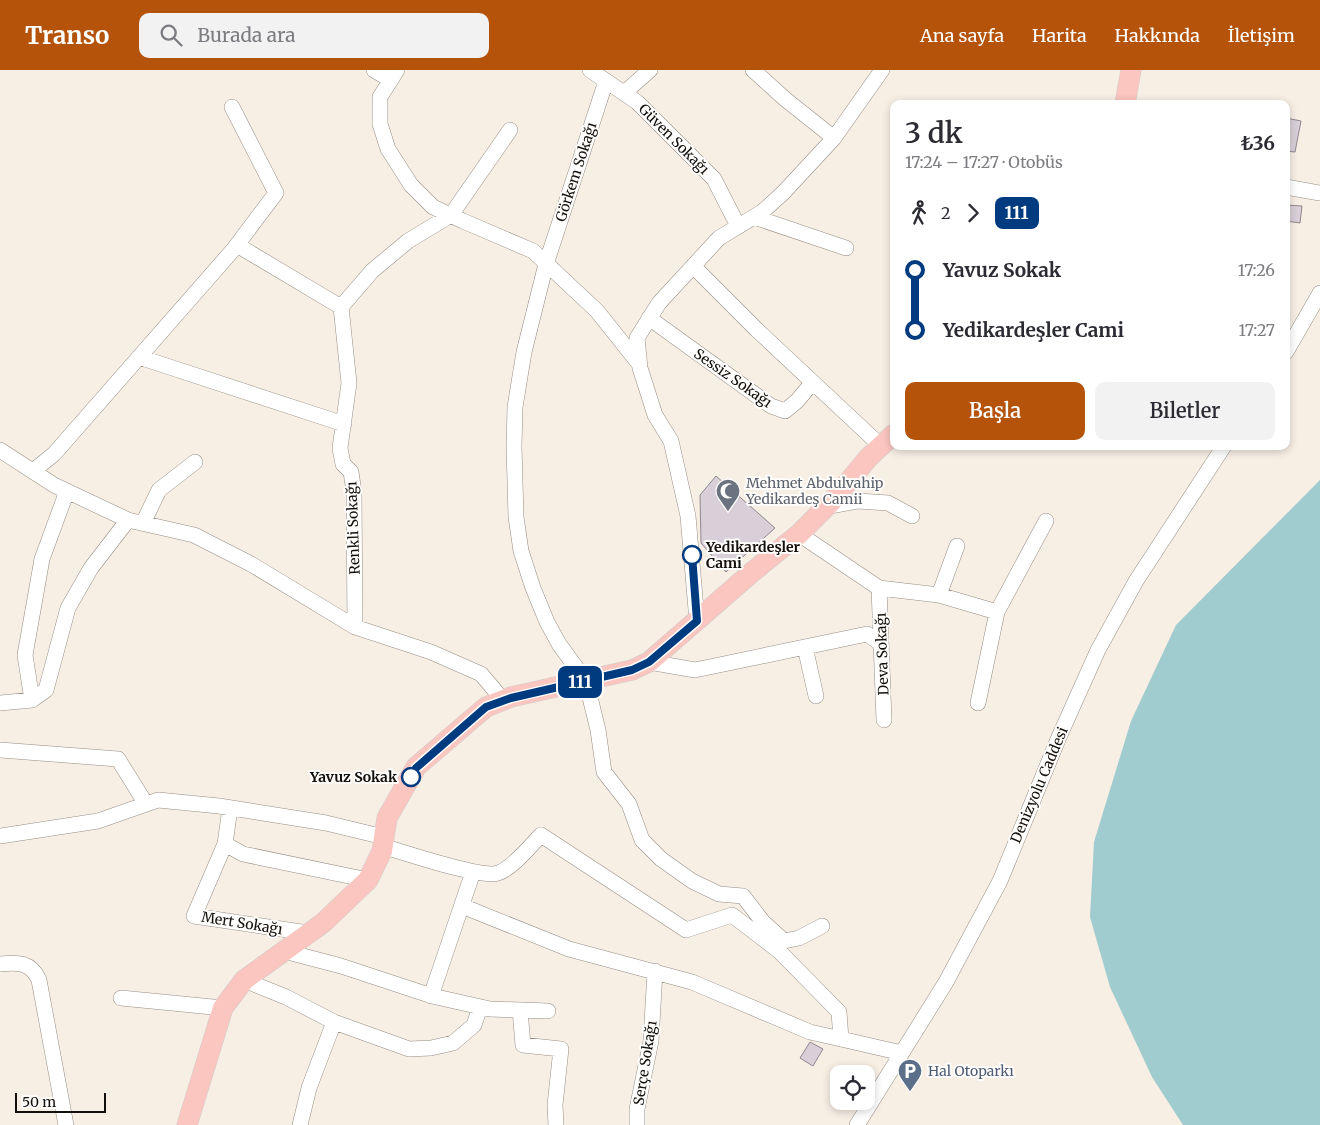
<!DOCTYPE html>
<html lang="tr">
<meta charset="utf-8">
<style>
:root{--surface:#fff;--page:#f2f2f3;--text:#2b2b33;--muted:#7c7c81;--accent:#b45309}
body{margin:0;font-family:Merriweather,serif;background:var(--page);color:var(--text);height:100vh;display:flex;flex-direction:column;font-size:19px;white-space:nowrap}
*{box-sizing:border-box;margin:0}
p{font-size:16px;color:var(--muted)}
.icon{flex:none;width:28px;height:28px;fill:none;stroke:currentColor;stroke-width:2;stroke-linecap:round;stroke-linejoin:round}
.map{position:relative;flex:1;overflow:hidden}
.side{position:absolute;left:890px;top:30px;width:400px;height:350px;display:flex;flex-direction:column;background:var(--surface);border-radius:10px;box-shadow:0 2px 8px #0003}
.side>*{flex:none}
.badge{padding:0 10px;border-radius:8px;font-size:18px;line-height:32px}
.fabs{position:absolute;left:830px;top:995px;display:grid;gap:10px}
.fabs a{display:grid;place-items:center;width:45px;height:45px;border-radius:10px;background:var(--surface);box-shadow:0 2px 8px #0003;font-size:25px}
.scale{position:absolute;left:15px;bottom:12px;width:91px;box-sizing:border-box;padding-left:5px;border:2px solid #120f0c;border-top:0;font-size:14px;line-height:18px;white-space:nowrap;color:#120f0c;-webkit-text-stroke:4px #fefdfb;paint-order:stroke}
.map>.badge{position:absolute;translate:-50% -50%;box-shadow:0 0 0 2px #fff}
.legs{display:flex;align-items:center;gap:8px;height:55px;padding:0 15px;font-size:16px}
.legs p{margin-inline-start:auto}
.head{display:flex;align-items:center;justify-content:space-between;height:85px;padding:0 15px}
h1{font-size:28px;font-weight:600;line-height:38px}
.cta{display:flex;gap:10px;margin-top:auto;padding:10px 15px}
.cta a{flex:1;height:58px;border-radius:10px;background:var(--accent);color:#fff;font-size:20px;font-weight:600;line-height:58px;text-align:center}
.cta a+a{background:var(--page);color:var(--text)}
ul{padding:0 15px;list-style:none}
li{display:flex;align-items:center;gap:18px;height:60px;font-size:19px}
li i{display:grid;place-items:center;width:8px;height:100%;margin:0 6px;background:currentColor}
li i::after{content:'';width:12px;height:12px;margin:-6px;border:4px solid;border-radius:50%;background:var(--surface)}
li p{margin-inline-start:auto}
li:first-child i{background:linear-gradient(#0000 50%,currentColor 0)}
li:last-child i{background:linear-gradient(currentColor 50%,#0000 0)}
header{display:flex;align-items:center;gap:30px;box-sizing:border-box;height:70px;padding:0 25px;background:var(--accent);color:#fff}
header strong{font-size:24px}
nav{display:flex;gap:28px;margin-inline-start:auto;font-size:18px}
.search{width:350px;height:45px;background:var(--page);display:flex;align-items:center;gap:12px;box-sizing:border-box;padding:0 18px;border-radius:10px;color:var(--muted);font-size:19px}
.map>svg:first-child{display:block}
.water{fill:#a0cccf}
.building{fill:#d9cfd8;stroke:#918890}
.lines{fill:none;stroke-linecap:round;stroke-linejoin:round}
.minor-casing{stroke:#968e85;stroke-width:16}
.major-casing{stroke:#d0cfce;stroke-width:21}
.minor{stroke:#fff;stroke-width:15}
.major{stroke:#fbc5c0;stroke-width:20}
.line-1-casing{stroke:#fff;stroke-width:11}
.line-1{stroke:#003b80;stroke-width:8}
.stop-1-dot{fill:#fff;stroke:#003b80;stroke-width:2.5}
.labels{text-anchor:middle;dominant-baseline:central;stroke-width:4;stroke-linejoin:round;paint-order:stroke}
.street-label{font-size:14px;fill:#120f0c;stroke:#fefdfb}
.worship-label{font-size:14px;fill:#5b616d;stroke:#fefdfb;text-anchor:start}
.stop-label{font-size:14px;font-weight:bold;fill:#120f0c;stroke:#fefdfb;text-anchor:start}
.service-label{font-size:14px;fill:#4e5e75;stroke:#fefdfb;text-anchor:start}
</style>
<header>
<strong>Transo</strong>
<div class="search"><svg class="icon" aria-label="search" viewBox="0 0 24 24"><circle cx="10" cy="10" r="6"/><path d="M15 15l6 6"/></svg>Burada ara</div>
<nav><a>Ana sayfa</a><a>Harita</a><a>Hakkında</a><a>İletişim</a></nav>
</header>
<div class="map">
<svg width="1320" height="1055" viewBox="0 0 1320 1055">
<rect width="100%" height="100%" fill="#f7eee4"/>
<path class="water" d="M1320 410V1055H1183L1152 1007 1110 917 1090 847 1094 772 1131 651 1176 555Z"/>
<path class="building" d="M1286 48 1301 51 1295 82 1286 81Z
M1286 135 1302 136 1300 153 1286 151Z
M716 406 775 458 726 502 701 473 700 425Z
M810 972 823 979 813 996 800 988Z"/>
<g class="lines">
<defs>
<path id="minor" d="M374 0 391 10
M397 0 380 27V54L388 79 411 115 433 137 463 151 533 181 597 241 640 295
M590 0 637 32 714 109 738 156
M753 0 785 29 834 68
M606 11 546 194 524 282 515 337 514 376 516 447 521 481 533 518 547 552 559 574 586 611 598 660 604 702 629 734 642 770 661 789 692 811 719 824 743 826 763 852 784 871 799 868 822 856
M624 23 650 0
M1286 117 1320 123
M754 147 846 178
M237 175 341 237
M693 196 757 260 881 376
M649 248 771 336 785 341 797 331 813 312
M1286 282 1320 223
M139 287 344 354
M0 380 54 415 128 450 194 465 251 494 355 557 431 582 481 604 503 630
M33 401 54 384 233 180 276 123 232 37
M826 437 858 431 888 433 912 446
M143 453 159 420 195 392
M799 464 879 518 939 525 997 542
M879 518 884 650
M939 525 957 476
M697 551 688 446 671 371 655 345 640 298 637 268 659 233 719 168 762 142 783 123 834 68 882 0
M355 557 354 422 351 402 343 394 340 378 349 313 341 237 372 201 408 171 451 145 510 60
M805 577 816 626
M649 592 695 600 867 564 880 573
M32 630 25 585 42 489 67 421
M0 633 32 630 46 620 68 538 91 498 128 450
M978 633 997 542 1046 451
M0 680 118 689 146 734
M230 738 225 774 194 846 308 863
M0 766 98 751 158 730 219 736 326 753 384 767
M225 774 243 784 368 810
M382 776C403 782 482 809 498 803 513 798 530 776 541 765L686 860 732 845 779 881 839 942 841 969 810 962 692 912 569 879 462 836
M284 881 341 896 432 926 490 939 548 941
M0 894C18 892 31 892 39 910L66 1055
M244 910 286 927 334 952 409 979 431 978 453 973 474 955 480 937
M431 926 473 802
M121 928 223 938
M520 940 523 975 561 979 555 1035 556 1055
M841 969 902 983
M300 1055 309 1018 334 952
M637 1055V1039L651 971 655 901
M857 1055 946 912 1000 811 1059 667 1098 580 1136 511 1224 376"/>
<path id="major" d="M1125 34 1131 0
M187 1055 223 938 244 910 323 853 368 810 382 781 387 748 416 697 486 637 511 627 632 600 649 592 750 504 799 464 835 428 869 387 894 364"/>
</defs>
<use href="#minor" class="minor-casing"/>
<use href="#major" class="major-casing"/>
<use href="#minor" class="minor"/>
<use href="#major" class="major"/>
</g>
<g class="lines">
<defs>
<path id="line-1" d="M411 707 416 698 486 637 511 628 632 600 649 592 697 551 692 485"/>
</defs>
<use href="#line-1" class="line-1-casing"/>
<use href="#line-1" class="line-1"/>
</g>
<defs>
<symbol id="mosque-pin" viewBox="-11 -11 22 30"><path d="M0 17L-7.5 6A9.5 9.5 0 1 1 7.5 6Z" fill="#6b7280" stroke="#fefdfb"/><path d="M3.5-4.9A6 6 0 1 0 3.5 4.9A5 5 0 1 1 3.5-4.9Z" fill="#fff"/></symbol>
<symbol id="parking-pin" viewBox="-11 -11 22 30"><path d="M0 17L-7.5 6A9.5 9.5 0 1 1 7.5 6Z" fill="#5c6f8a" stroke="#fefdfb"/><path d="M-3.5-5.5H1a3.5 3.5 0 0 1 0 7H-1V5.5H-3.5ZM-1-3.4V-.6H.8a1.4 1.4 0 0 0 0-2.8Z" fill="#fff"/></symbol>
</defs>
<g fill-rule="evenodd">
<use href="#mosque-pin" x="714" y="407" width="28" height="38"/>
<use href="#parking-pin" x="896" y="987" width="28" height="38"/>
</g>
<g class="stop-1-dot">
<circle cx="692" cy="485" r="9"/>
<circle cx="411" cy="707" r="9"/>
</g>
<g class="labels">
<g class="street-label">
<text transform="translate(674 69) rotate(45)">Güven Sokağı</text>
<text transform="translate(576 102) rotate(-72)">Görkem Sokağı</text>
<text transform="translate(733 308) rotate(35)">Sessiz Sokağı</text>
<text transform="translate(353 458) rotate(-92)">Renkli Sokağı</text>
<text transform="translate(882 584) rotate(-92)">Deva Sokağı</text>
<text transform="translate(1039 715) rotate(-67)">Denizyolu Caddesi</text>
<text transform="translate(242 853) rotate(9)">Mert Sokağı</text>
<text transform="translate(645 993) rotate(-81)">Serçe Sokağı</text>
</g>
<g class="worship-label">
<text x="746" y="413">Mehmet Abdulvahip<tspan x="746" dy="16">Yedikardeş Camii</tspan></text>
</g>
<g class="stop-label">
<text x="706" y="477">Yedikardeşler<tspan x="706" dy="16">Cami</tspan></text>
<text x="397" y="707" text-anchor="end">Yavuz Sokak</text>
</g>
<g class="service-label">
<text x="928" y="1001">Hal Otoparkı</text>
</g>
</g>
</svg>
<div class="fabs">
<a><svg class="icon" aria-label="locate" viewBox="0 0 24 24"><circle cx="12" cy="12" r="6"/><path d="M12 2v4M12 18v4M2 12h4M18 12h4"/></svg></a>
</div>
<div class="scale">50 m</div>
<b class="badge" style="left:580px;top:612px;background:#003b80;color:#fff">111</b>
<section class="side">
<div class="head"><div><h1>3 dk</h1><p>17:24 – 17:27 · Otobüs</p></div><b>₺36</b></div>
<div class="legs"><svg class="icon" aria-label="walk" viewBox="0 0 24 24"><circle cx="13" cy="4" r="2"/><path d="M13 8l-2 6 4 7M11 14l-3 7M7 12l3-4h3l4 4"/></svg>2<svg class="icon" aria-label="forward" viewBox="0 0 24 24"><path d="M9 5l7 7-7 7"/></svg><b class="badge" style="background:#003b80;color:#fff">111</b></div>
<ul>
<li><i style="color:#003b80"></i><b>Yavuz Sokak</b><p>17:26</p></li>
<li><i style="color:#003b80"></i><b>Yedikardeşler Cami</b><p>17:27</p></li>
</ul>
<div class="cta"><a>Başla</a><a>Biletler</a></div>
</section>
</div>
